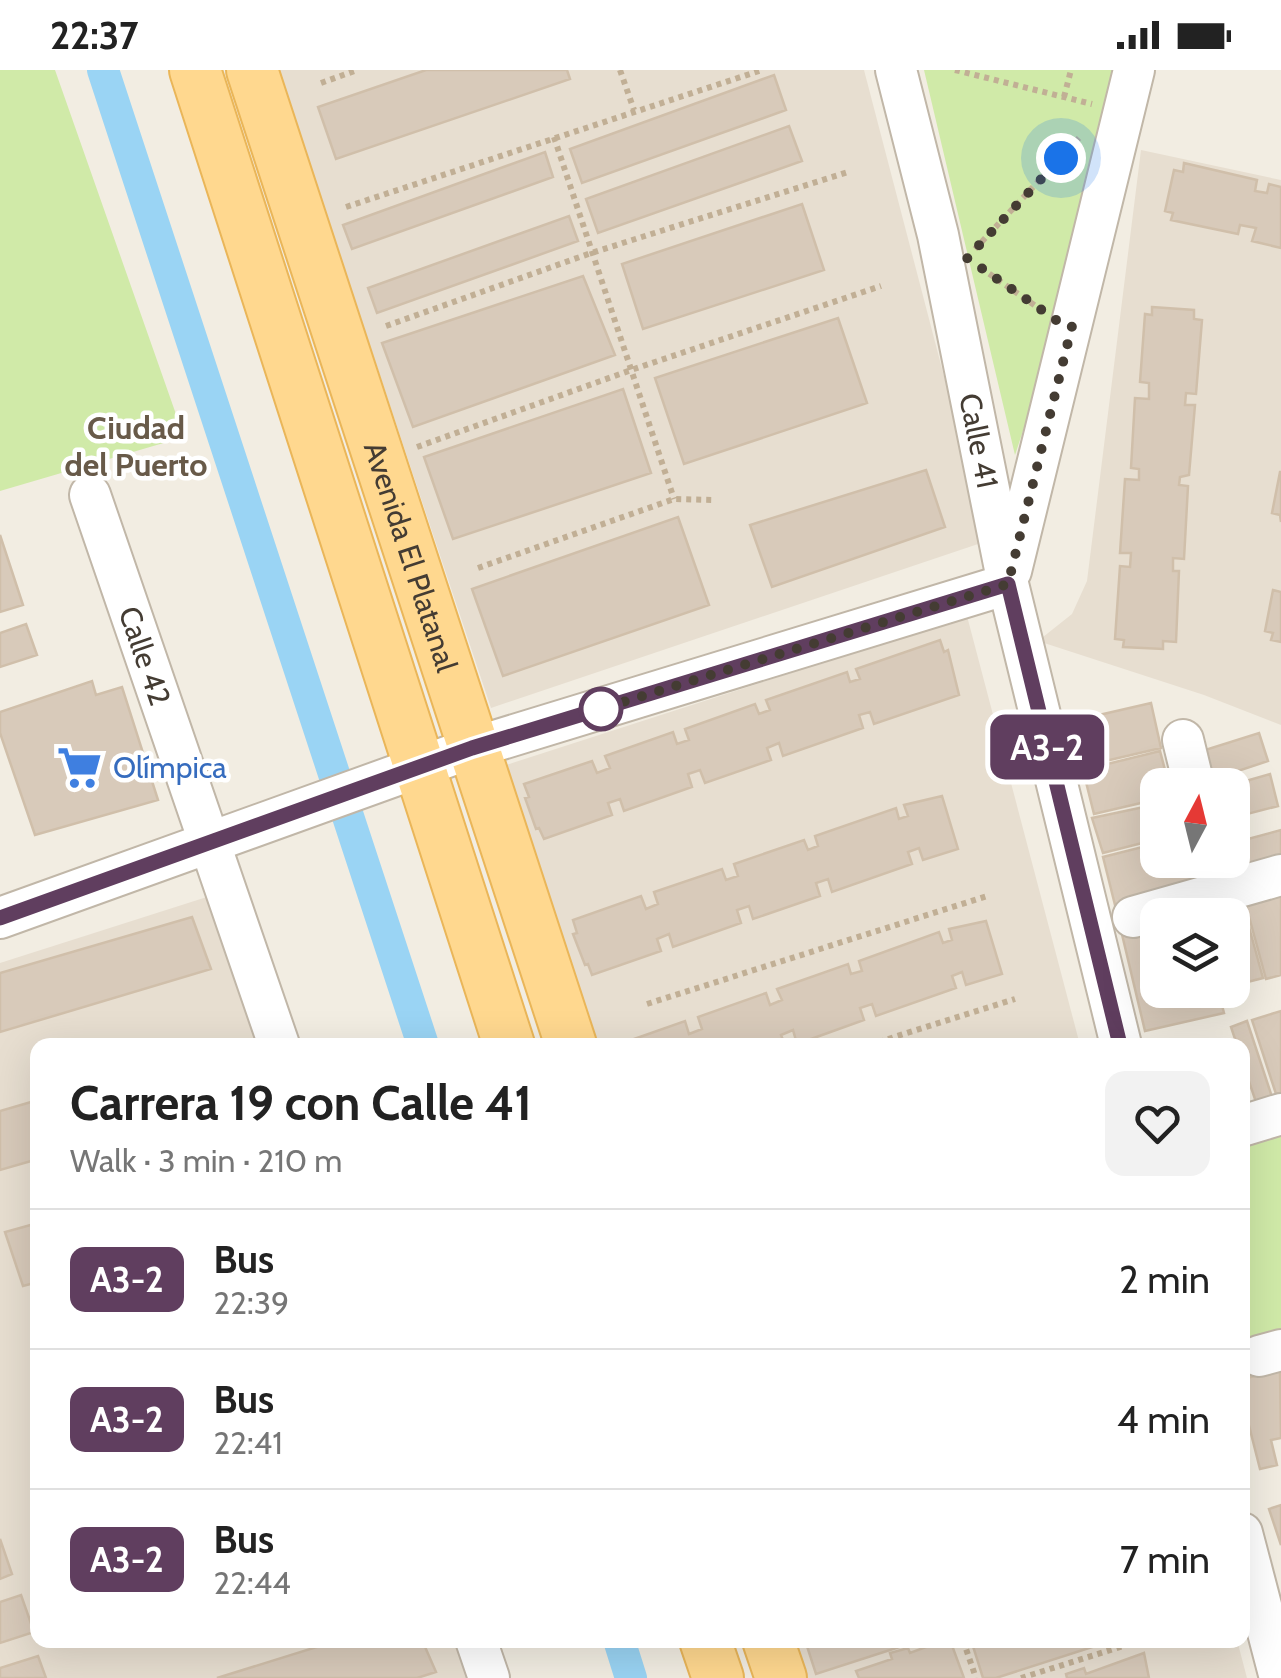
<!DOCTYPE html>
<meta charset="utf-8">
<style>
:root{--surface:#fff;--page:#f2f2f2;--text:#222;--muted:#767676;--line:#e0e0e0}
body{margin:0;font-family:Cabin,sans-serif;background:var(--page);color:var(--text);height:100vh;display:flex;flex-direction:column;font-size:38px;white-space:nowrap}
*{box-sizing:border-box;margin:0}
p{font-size:32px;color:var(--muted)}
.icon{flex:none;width:55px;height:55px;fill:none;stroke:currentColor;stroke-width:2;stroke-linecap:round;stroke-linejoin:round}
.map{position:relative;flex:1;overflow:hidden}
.panel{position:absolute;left:30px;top:968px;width:1220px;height:610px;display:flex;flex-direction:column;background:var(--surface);border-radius:20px;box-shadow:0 10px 40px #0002}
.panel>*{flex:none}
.badge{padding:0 20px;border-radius:15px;font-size:35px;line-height:65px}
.needle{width:65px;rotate:7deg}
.buttons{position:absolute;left:1140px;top:698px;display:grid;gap:20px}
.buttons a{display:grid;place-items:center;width:110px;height:110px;border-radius:20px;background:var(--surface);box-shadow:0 10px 40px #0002;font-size:50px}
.you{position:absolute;width:50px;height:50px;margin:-25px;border:8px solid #fff;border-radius:50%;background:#1a73e8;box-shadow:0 0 0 15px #1a73e833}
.map>.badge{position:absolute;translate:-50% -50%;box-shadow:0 0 0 5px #fff}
.round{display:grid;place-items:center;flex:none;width:105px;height:105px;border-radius:20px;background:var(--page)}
.overview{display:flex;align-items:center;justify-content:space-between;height:170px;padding:0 40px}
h1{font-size:48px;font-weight:700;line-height:75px}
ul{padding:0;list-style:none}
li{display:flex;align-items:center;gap:30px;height:140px;padding:0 40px;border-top:2px solid var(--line)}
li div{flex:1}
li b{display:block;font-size:38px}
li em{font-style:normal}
li .badge{min-width:110px;font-weight:700;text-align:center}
.status{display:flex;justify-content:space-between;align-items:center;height:70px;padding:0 50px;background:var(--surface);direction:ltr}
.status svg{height:28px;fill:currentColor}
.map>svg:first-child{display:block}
.residential{fill:#e7ded0}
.green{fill:#d0eaa8}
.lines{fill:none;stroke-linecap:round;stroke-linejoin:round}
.canal{stroke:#9ad4f4;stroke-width:32}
.building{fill:#d8caba;stroke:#d0bfaa;stroke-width:2.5}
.minor-casing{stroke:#c1b7a8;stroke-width:44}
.major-casing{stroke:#eab659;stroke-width:54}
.path{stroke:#c1af95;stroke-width:6;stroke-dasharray:5 5;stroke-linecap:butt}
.minor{stroke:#fff;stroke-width:40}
.major{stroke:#ffd88f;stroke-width:50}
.line-casing{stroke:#fff;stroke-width:22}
.line{stroke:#603e5f;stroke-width:15}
.walk{stroke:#443c33;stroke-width:10;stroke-dasharray:0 18}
.stop-dot{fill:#fff;stroke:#603e5f;stroke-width:5}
.labels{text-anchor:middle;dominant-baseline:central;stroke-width:9;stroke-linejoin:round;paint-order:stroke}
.street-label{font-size:30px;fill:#443c33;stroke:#fff}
.shop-label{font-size:30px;fill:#366cbe;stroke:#fff;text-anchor:start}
.neighbourhood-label{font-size:32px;font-weight:bold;fill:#685a49;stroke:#fff}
</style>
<div class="status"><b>22:37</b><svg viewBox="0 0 49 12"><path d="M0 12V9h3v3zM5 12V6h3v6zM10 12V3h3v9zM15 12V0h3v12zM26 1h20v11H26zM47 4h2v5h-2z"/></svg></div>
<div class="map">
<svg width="1281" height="1608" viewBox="0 0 1281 1608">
<rect width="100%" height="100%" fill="#f2ede2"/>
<path class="residential" d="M278 0H864L987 471 491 638Z
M1141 80 1281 110V655L1204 625 1038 571 1072 544 1087 511Z
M967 546 1080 975H594L503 696Z
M210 826 259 975H38V1570H458L471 1608H0V893Z
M788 1570H1237L1247 1608H800Z"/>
<path class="green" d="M0 0H55L184 367 0 421Z
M924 0H1116L1059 252 1015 385Z
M1281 1057V1261L1243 1271V1068Z"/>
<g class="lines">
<path class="canal" d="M103 0 423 975
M619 1570 631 1608"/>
</g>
<path class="building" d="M426 0H567L570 9 336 89 318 37Z
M774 5 786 40 582 113 570 79Z
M789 56 802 91 598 163 586 129Z
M545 82 553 107 352 179 343 155Z
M1184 93 1257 110 1255 121 1267 123 1269 114 1281 117V178L1252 171 1256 158 1240 155 1238 164 1171 150 1173 143 1165 141 1174 100 1183 102Z
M802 134 824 200 643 259 622 194Z
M569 146 578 171 377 243 368 218Z
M583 206 615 285 413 357 382 273Z
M1152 237 1194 240V249L1202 250 1196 324 1186 323 1185 335H1195L1189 405 1180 407 1179 415 1188 416 1184 489 1173 488V501H1179L1176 572 1163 571V579L1123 577 1124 570 1115 569 1120 496 1130 497 1131 483H1120L1125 409 1139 410V399L1131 398 1135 328 1149 329V313L1140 312 1145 244 1152 245Z
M838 248 867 333 684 394 655 308Z
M623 319 651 403 453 469 424 387Z
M926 400 945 457 772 517 750 455Z
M1280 402H1281V452L1280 445 1272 443Z
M678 447 709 535 503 606 472 519Z
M0 465 23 535 0 542Z
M1273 520 1281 522V572L1271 570 1273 563 1265 561Z
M26 554 37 585 0 597V563Z
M940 570 944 582 948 580 959 625 874 654 870 642 859 645 863 658 783 686 779 673 767 678 771 690 705 713 700 700 688 704 692 717 624 741 620 729 608 733 612 745 544 769 539 758 536 759 525 728 529 727 524 714 592 691 597 703 610 698 605 686 673 662 677 674 689 670 685 659 755 634 759 644 770 640 766 630 847 602 850 612 860 609 856 599Z
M92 611 96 625 122 617 158 730 35 765 0 663V642Z
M1151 633 1161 678 1084 696 1073 651Z
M1259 663 1268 691 1214 709 1205 680Z
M1160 681 1169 715H1158V729L1094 744 1083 700Z
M1270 704 1278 736 1232 748V715Z
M942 726 958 779 923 790 919 778 908 782 912 794 832 822 828 809 816 813 820 826 753 849 749 836 737 840 741 853 673 877 669 864 657 869 661 881 592 905 588 894 585 895 573 864 577 863 573 850 641 826 646 839 658 834 654 822 722 799 726 810 738 806 734 794 804 770 808 780 818 776 815 766 896 738 899 749 908 746 904 735Z
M1158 734V769L1103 783 1092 748Z
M1232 756 1237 772 1281 760V792L1230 807 1225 790H1232Z
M1158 773V790H1200L1209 816 1117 843 1103 787Z
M1281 823V905L1266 909 1245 832Z
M1246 846 1263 908 1232 916V850Z
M192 847 211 899 0 962V903Z
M1158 848V920H1218L1224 943 1145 961 1120 856Z
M986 851 1002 904 966 915 962 902 952 906 956 918 876 946 872 934 860 938 864 950 797 974 793 960 781 965 785 975H617L685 951 689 964 702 959 698 947 766 923 770 935 782 930 777 919 848 894 851 904 862 901 859 891 939 862 943 873 952 870 949 859Z
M1281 941V1022L1276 1024 1252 950Z
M1247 951 1273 1030 1257 1035 1242 991V975H1237L1231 957Z
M38 1030V1089L0 1100V1041Z
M38 1153V1212L23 1216 5 1162Z
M1280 1300 1281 1368 1271 1370 1277 1395 1260 1399 1242 1328V1309Z
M1281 1435V1475L1269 1439Z
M0 1469 12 1504 0 1509Z
M21 1525 34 1562 0 1573V1532Z
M339 1570H422L436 1602 417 1608H217Z
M805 1570H921L816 1604Z
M945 1570H950L964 1608H859L856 1601 892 1589 890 1583 908 1578 910 1583Z
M971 1570 995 1572 1114 1570 996 1608H983Z
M1144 1583 1149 1608H1067L1066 1604 1084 1598 1086 1604Z
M38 1586 46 1608H0V1598Z"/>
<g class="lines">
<defs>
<g id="minor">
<path id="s1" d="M896 0 938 165 1008 514 1121 975"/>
<path id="s2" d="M90 425 279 975"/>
<path d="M1011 501 1134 0"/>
<path d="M1183 670 1194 715"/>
<path d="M1133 847 1281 805"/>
<path d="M0 848 472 678 1008 514"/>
<path d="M1242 1056 1281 1044"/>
<path d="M1259 1286 1281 1280"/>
<path d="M1242 1463 1280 1608"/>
<path d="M476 1570 489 1608"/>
</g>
<g id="major">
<path d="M195 0 509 975"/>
<path id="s3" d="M252 0 571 975"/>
<path d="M705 1570 718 1608"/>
<path d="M768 1570 781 1608"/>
</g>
</defs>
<use href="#minor" class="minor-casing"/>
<use href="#major" class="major-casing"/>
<path class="path" d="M620 0 634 40
M955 0 1092 34
M321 13 357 0
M1064 27 1071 0
M554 67 674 429
M346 137 762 0
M975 179 1079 68
M981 198 1040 239
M386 256 591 183 848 102
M417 377 634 299 881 216
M478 498 674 429 713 430
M647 934 987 826
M869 975 1015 929
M963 1570 976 1608
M1021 1608 1142 1570"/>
<use href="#minor" class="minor"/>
<use href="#major" class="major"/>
</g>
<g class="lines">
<defs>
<path id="line" d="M0 848 472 678 1008 514 1120 975"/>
</defs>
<use href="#line" class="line-casing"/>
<use href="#line" class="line"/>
<path class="walk" d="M601 639 587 643 1008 514 1072 256 1059 252 967 188 1061 88"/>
</g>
<defs>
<symbol id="supermarket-bare" viewBox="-9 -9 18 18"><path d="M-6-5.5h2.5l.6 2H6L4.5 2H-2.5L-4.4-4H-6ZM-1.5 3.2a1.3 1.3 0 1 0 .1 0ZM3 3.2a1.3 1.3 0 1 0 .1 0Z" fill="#3f7fe0" stroke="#fff" stroke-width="2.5" paint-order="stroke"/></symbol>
</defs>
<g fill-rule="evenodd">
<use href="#supermarket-bare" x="48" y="666" width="63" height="63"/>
</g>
<circle class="stop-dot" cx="601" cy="639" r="20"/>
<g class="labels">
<g class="street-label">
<text stroke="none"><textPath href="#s1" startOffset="380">Calle 41</textPath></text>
<text stroke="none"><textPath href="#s3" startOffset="512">Avenida El Platanal</textPath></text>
<text stroke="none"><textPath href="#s2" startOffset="170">Calle 42</textPath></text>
</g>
<g class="shop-label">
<text x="113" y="697">Olímpica</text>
</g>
<g class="neighbourhood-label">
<text x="136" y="357">Ciudad<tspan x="136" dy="37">del Puerto</tspan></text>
</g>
</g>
</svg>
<div class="buttons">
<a><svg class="needle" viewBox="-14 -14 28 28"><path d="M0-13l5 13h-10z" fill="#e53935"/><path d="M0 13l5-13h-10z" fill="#767676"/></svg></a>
<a><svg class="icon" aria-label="layers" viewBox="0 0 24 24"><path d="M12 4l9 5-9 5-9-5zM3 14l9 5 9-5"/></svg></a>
</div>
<div class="you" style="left:1061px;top:88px"></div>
<b class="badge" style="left:1047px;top:677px;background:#603e5f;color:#fff">A3-2</b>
<section class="panel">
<div class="overview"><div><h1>Carrera 19 con Calle 41</h1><p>Walk · 3 min · 210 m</p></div><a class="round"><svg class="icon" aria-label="heart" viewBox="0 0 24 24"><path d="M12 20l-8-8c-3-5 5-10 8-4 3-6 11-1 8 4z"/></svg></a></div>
<ul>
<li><span class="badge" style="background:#603e5f;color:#fff">A3-2</span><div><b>Bus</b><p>22:39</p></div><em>2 min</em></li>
<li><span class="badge" style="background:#603e5f;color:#fff">A3-2</span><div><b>Bus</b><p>22:41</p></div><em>4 min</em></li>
<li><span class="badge" style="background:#603e5f;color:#fff">A3-2</span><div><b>Bus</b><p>22:44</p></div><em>7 min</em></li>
</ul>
</section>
</div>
